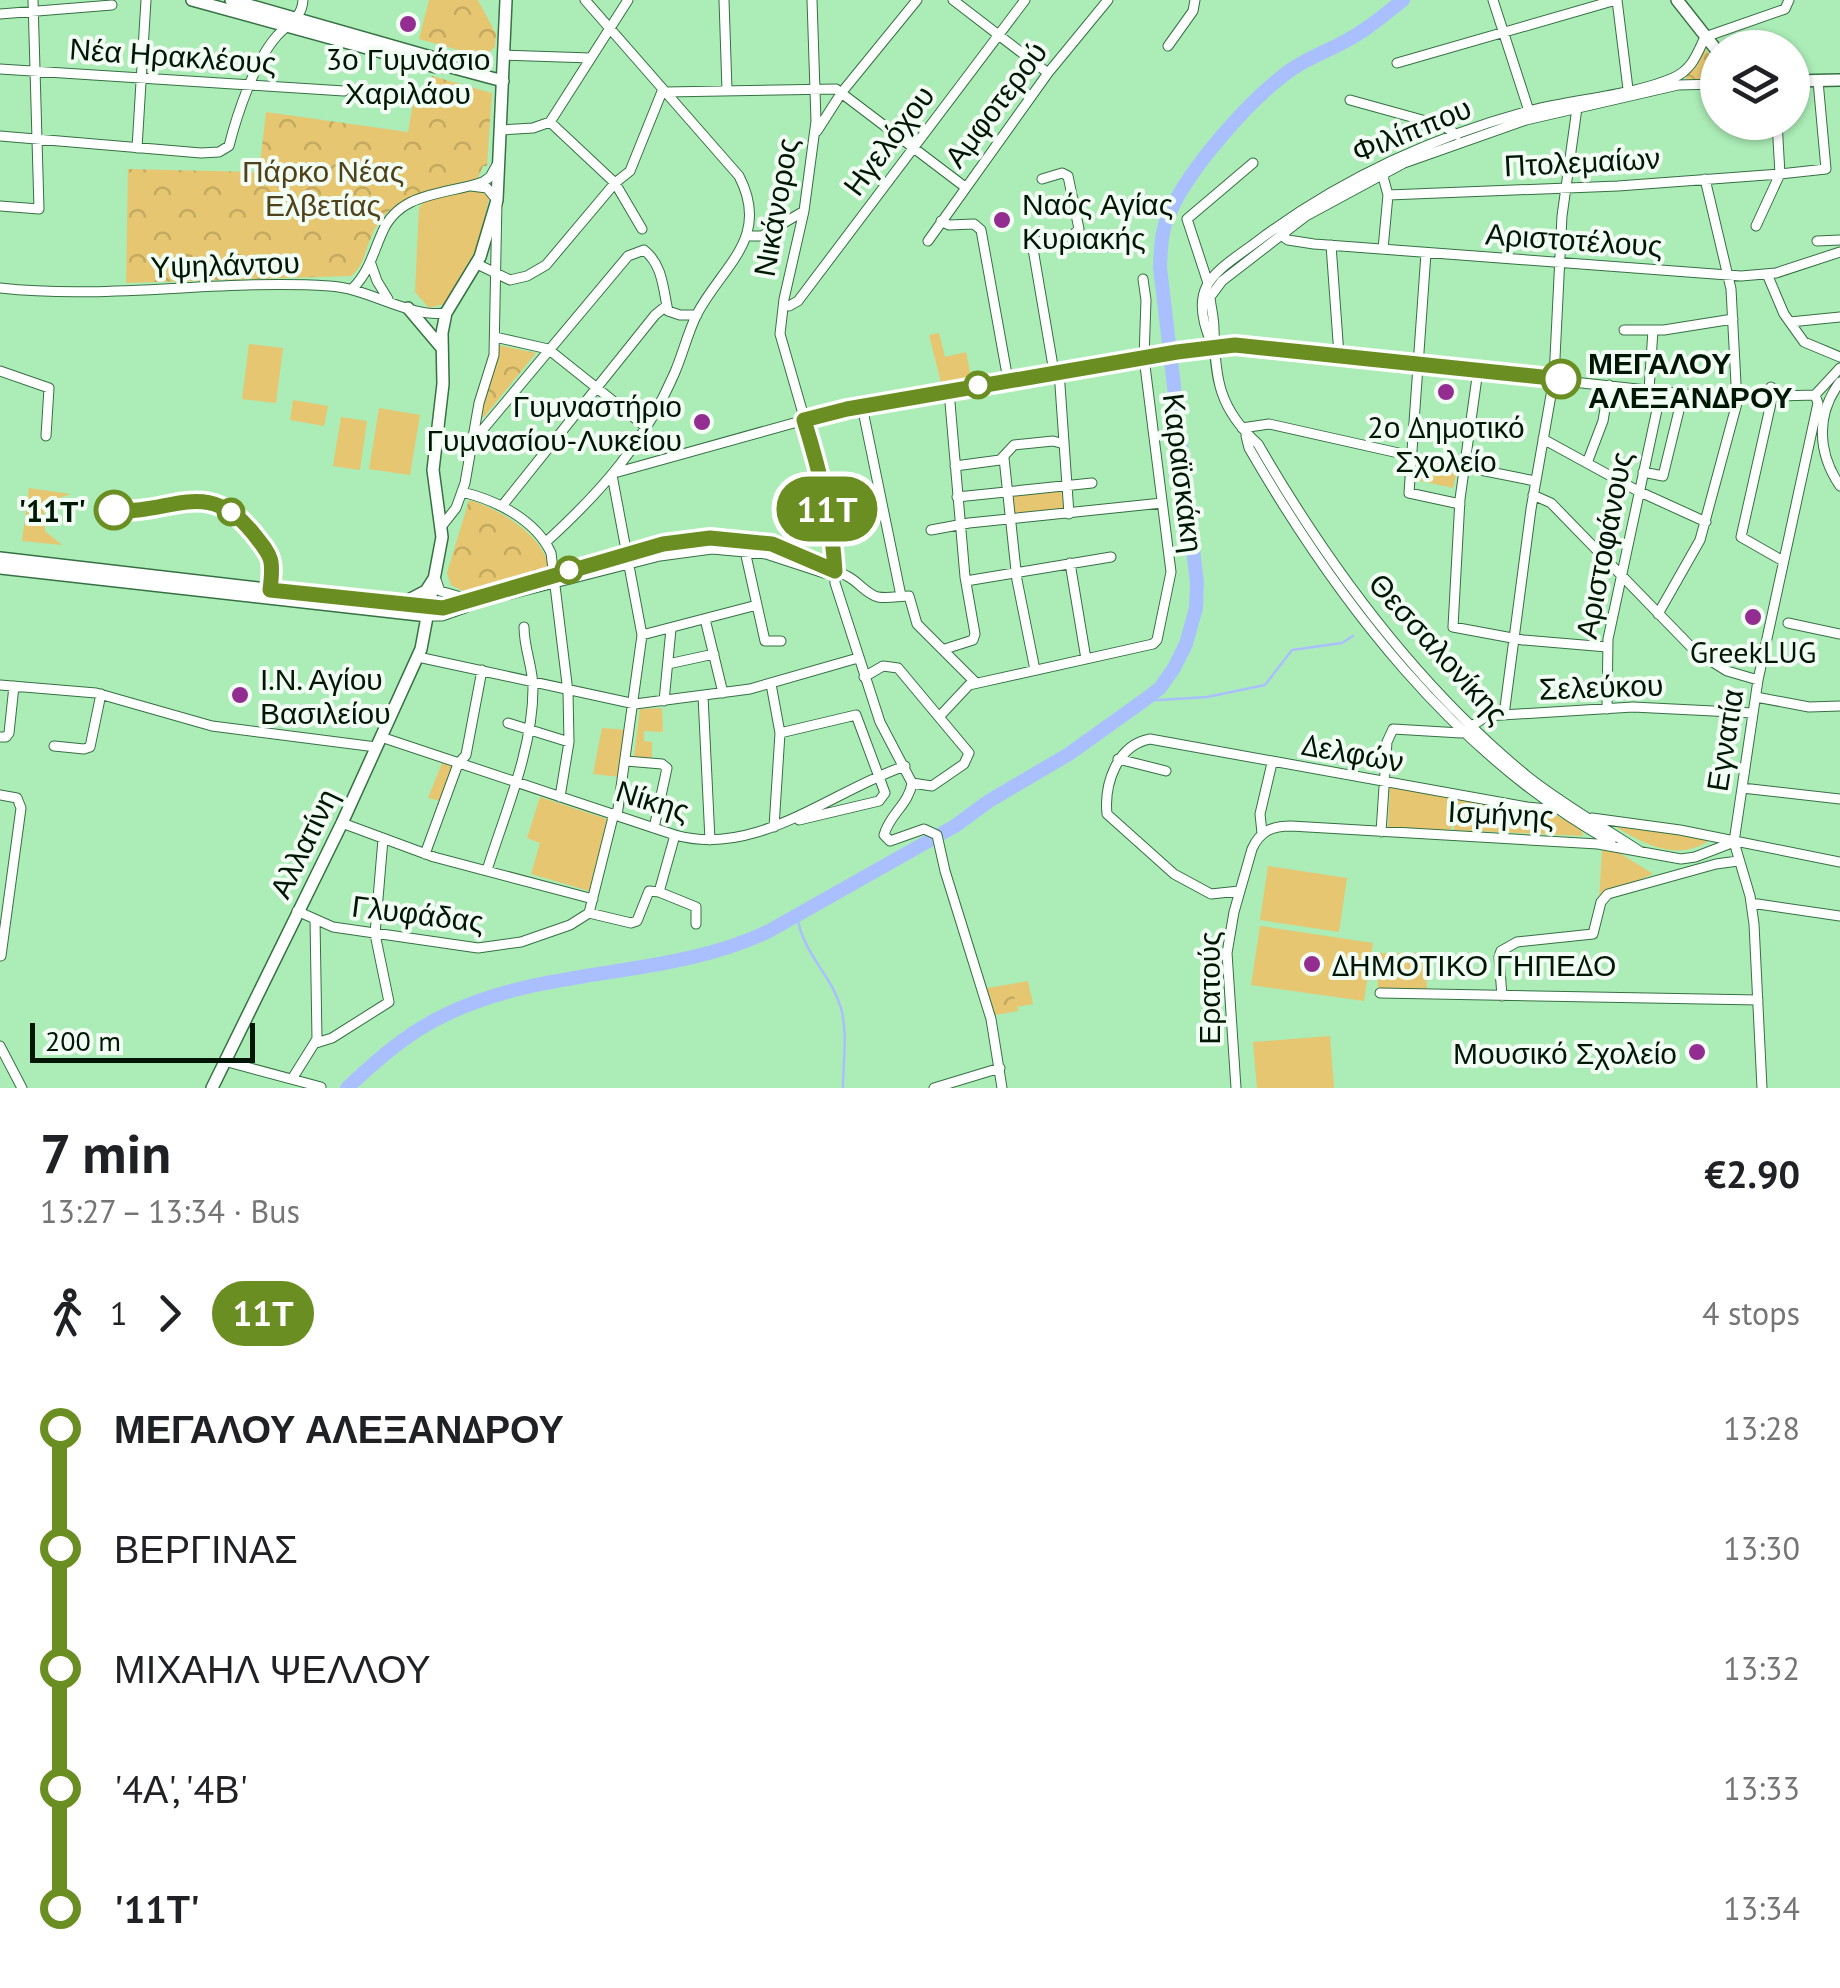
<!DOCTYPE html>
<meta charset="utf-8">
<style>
:root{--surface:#fff;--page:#f2f2f2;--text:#202124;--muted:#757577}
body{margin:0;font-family:"PT Sans",sans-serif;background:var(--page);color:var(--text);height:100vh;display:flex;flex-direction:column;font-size:38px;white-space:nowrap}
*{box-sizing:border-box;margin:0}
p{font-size:32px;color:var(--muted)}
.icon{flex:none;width:55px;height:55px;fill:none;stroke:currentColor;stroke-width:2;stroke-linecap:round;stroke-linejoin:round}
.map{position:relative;height:1088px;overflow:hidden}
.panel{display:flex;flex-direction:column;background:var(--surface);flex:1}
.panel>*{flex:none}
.badge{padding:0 20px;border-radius:32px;font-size:35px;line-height:65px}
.controls{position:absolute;left:1700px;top:30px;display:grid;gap:20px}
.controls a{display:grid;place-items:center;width:110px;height:110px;border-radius:50%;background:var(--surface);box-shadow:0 2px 8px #0004;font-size:50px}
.scale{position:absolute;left:30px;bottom:25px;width:225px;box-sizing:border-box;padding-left:10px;border:5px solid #011705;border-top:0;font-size:28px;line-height:35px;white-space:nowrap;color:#011705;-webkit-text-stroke:8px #f2fef3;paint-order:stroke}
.map>.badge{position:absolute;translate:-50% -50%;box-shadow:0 0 0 5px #fff}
.legs{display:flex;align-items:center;gap:15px;height:110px;padding:0 40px;font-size:32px}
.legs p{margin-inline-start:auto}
.overview{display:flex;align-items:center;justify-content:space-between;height:170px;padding:0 40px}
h1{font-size:55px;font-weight:700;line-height:75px}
ul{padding:0 40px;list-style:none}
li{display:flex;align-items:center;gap:35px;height:120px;font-size:38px}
li i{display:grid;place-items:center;width:15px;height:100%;margin:0 12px;background:currentColor}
li i::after{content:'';width:25px;height:25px;margin:-12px;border:8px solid;border-radius:50%;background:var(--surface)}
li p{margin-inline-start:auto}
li:first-child i{background:linear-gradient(#0000 50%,currentColor 0)}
li:last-child i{background:linear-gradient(currentColor 50%,#0000 0)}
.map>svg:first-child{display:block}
.grass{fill:#e6c671}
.park{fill:url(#park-crowns)}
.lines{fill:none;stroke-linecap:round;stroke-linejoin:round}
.stream{stroke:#aac0fe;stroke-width:2.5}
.river{stroke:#aac0fe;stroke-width:14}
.minor-casing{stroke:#357143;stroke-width:11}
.major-casing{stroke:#357143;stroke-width:14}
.minor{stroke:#fff;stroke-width:9}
.major{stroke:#fff;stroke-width:11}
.line-1-casing{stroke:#fff;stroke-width:22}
.line-1{stroke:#6b8e23;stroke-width:15}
.poi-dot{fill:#942d91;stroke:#f2fef3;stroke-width:4}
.stop-1-dot{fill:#fff;stroke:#6b8e23;stroke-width:5}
.labels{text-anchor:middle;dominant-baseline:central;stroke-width:8;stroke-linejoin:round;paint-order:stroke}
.street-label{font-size:30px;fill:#011705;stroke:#f2fef3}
.poi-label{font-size:30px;fill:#011705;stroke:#f2fef3}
.park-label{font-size:30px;fill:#4f411b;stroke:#f2fef3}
.stop-label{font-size:30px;font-weight:bold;fill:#011705;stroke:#f2fef3;text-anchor:start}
</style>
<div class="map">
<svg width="1840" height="1088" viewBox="0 0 1840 1088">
<defs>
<pattern id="park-crowns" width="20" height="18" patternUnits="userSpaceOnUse" patternTransform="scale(2.5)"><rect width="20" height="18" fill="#e6c671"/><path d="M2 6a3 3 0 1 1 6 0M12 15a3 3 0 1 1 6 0" fill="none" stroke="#c4a960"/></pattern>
</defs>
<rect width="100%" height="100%" fill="#acecb7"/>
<path class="grass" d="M474 190 486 193 489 198 478 246 444 304 429 308 415 292 419 208 425 201Z
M939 333 945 357 966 352 971 376 941 383 929 335Z
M249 344 283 348 276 403 242 399Z
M293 400 328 406 324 426 290 420Z
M379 408 420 415 410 475 369 469Z
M341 417 367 421 360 470 333 466Z
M1421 458 1458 466 1453 488 1417 480Z
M29 488 71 494 50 501 44 513 45 531 62 545 22 541Z
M1061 488 1064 510 1011 516 1008 494Z
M662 708 663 732 644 731V741L652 742V758L634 757 640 709Z
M602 728 629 730 620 777 593 774Z
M442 763 455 768 445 802 428 798Z
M1390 785 1453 797 1451 830 1388 827Z
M540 797 607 819 589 891 531 874 540 843 527 838Z
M1456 797 1556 815 1581 829 1583 836 1454 830Z
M1611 824 1711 839C1678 864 1642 843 1611 824Z
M1602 850 1618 852 1653 874 1613 891 1599 901Z
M1268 866 1347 878 1339 932 1260 920Z
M1260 926 1373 943 1364 1001 1251 985Z
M1377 953H1426L1427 992H1378Z
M1028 981 1033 1004 1017 1007 1011 984Z
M1330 1036 1334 1088H1257L1253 1042Z"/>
<path class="park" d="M429 0H478L496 34 495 47 483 57 419 39Z
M1703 46 1717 65V81H1686V74Z
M432 76 492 93 487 166H483L478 178C439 190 390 192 372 235 365 250 364 266 351 276L126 283 128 169 259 172 266 112 408 132 413 103 423 105Z
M499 345 536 353 484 417 480 416Z
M469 500C497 507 546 537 549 569L469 594 451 585 447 573Z
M1011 984 1018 1011 995 1015 987 988Z"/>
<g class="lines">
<path class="stream" d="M1143 701 1207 697 1265 685 1292 650 1342 643 1353 636
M797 915C802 953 831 974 841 1008 848 1035 843 1061 843 1088"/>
<path class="river" d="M347 1088C377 1060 407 1033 445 1015 547 965 667 980 769 931L955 826 989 801 1069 754 1143 701 1160 688 1174 668 1186 644 1196 608 1197 583 1160 267C1161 248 1161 231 1169 214 1189 168 1251 98 1292 69 1308 58 1323 53 1340 44 1363 33 1383 16 1403 0"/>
<defs>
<path id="minor" d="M724 0 727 90
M812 0 816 121 804 211 784 299 780 334 823 483 834 541 835 583 880 722 912 783C909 804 889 815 884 835L890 841 924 829 937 835 945 871 991 1019 1002 1088
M953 0 1048 73
M1493 0 1529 111
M1617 0 1628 89
M0 14 112 5
M1168 46 1193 11 1195 0
M504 55 591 58
M1397 63 1616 0
M0 69 344 91
M666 92 836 89 965 187
M1350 100 1444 126 1457 135
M550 122 615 183 630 171 663 89
M501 130 533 128 550 122 628 0
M817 131 842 92 917 0
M0 136 201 153 219 152 229 146C237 114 255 61 276 37 287 24 302 19 303 0
M137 148 146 0
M1382 173 1388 195 1383 249
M1042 179 1062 173 1068 176 1079 229 1073 235 1032 243 1054 372
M1388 195 1618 186 1780 174 1777 122
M0 206 39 209 33 0
M941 221 949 225 974 224 981 230 1008 380
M1756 226 1780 174 1826 169 1818 81
M1281 235 1288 240 1314 244 1741 276 1776 273 1840 252
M749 236H762L804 211
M928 241 1048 73 1108 0
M1817 241 1840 240
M1331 245 1339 355
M1426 253 1409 493 1460 504
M371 264 377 281 388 299
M477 264 510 280 527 276 546 265 615 183 642 229
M1767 274 1784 314 1804 342 1840 357
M1208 283 1187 219 1253 163
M0 288C110 300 219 279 329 286 369 288 408 318 446 313
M353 288C369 272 373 253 382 233 399 191 446 195 483 182L490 177 498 163
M789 306 798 301 1025 0
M1790 322 1840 317
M1624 330H1664L1733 319
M495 337 548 349 647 428
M1211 342C1186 283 1217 272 1259 240 1342 178 1432 137 1532 110 1575 99 1634 95 1673 78 1692 70 1697 54 1705 37L1785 9 1789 0
M1478 370 1460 499 1453 627 1523 640 1607 647
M0 371 49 388 46 436
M1059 371 1069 514
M1840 382C1816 414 1817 452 1840 486
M1771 387V403L1741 537 1783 561
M1649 390 1653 330
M862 406 901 596
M1242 428 1269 424 1412 456
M1246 436 1249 448C1338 602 1454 754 1611 842
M1543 439 1638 491 1706 522
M474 440 628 256 644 250C663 265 663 289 668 311L680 315H697
M1004 458 1017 580 1035 670
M1587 463 1603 421 1609 385
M955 466 1000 460 1014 445 1053 441 1064 444
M1465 467 1535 481
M618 472 837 411 1177 352 1235 345 1683 394 1744 397 1815 395
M1643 472 1663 476 1683 394
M612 475 642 635 617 816
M462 492C496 500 536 520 551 553L568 692 569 742 560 797
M1533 495 1551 503 1695 651 1727 671 1758 680
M957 497 1092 483
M502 506 655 315 666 306
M441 527 456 508 465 483 479 403 494 355 497 200 487 188 471 186
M931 530 969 523 1162 503
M546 542C602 491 645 442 675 372 683 353 688 332 697 314 723 265 771 238 739 176L585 0
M745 551 765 641H781
M1070 563 1086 659
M435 577 440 591 468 599
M966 581 1111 557
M499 597 660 556 712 549 766 554 824 573 835 571
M430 608 458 604C549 579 668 524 762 542 792 548 821 562 847 576 859 582 866 594 878 597 888 599 899 596 909 596L917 624 976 683
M1658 614 1700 540 1737 403 1731 289 1705 179
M428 616H442L465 608
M705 619 723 693
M1788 623 1840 634
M642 635 757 605
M945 649 973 640 975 634 965 577 949 391
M418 657 635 704 750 689 858 658
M668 664 714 654
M864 677 883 666 898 668 969 753 964 764 932 786 912 783
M771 684 780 733 774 827
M0 685 96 693 212 726 376 747
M703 696 710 840
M1756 697 1809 707 1840 706
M664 701 671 629
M1607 709 1608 639 1661 391
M1504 715 1531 509 1554 378 1562 216 1577 108
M939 717 969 685 1153 644 1157 640 1171 572 1144 358 1146 300 1143 279
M508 723 569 742
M780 733 856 715 885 793 879 801 799 820
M0 737H6L9 733 14 686
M381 737 675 835C757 858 831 791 905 766
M54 746 84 749 90 747 101 694
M1118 759 1166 771
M626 761 662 764 667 768 654 828
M1742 788 1840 799
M0 795 17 798 21 808 1 956
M614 813 589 913 631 923 637 921 649 891 659 892 675 835
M1592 818 1680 830 1840 862
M342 823 434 857 593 899
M1381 832 1387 742 1393 729 1461 733 1487 716 1633 707 1753 713
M1262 833 1260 814 1272 763
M1641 852C1603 827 1562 804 1527 776 1416 685 1329 567 1258 444 1219 409 1215 379 1214 329 1214 318 1211 308 1210 297L1222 281 1306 216 1404 163 1526 120 1678 85 1718 84
M425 854 458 764 466 755 482 670
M487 870C505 813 533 749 533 688 533 667 524 649 524 627
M1239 891 1211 894 1174 874 1107 814C1104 784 1117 745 1150 739L1527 807 1547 809 1559 799
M659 892 696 907V924
M1751 903 1840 916
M297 911 333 927 478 948 521 942 570 925 589 913
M1380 993 1758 1000
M1502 996 1499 957 1501 951 1517 942 1593 934 1601 902 1608 894 1716 864 1738 861
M316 1043 332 1038 389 1002 375 934 383 839
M0 1046 22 1088
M224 1061 321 1087
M292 1079 317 1039 315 920
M934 1088 1000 1068
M1236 1088 1227 953 1234 912 1252 849C1260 831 1272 826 1291 826L1598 844 1681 859 1695 857 1734 842
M1762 1088 1754 924 1750 896 1734 842 1758 680 1818 403 1815 395 1840 368"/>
<path id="major" d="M192 0 436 67 447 66 503 81
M231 0 438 59 447 66
M1677 0 1718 52
M1792 81 1840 80
M408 308 441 347
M0 558 430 608
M0 568 428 616
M401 604 426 591 433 580
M212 1088 342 823 421 649 442 537 433 470 443 384 442 333 446 313 480 257 497 200 506 0"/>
</defs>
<use href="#minor" class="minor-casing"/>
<use href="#major" class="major-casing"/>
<use href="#minor" class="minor"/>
<use href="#major" class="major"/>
</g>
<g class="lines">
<defs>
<path id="line-1" d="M114 510C170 516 206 475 253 533 272 557 274 558 270 590L443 608 663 544 710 538 772 544 835 571C832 518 819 469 804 420L847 409 1177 352 1235 345 1561 379"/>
</defs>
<use href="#line-1" class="line-1-casing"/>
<use href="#line-1" class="line-1"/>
</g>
<g class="poi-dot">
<circle cx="408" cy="24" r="10"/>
<circle cx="1002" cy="220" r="10"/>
<circle cx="1446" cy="392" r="10"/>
<circle cx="702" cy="422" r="10"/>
<circle cx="1753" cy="617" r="10"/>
<circle cx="240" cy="695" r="10"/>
<circle cx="1312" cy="964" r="10"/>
<circle cx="1697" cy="1052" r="10"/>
</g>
<g class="stop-1-dot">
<circle cx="1561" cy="379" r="18"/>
<circle cx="978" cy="385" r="12"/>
<circle cx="114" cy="510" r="18"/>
<circle cx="231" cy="512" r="12"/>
<circle cx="569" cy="570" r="12"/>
</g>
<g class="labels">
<g class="street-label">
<text transform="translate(173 55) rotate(4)">Νέα Ηρακλέους</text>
<text transform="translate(995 104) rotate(-53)">Αμφοτερού</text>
<text transform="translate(1411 129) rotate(-22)">Φιλίππου</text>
<text transform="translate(888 140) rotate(-53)">Ηγελόχου</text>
<text transform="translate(1582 161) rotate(-3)">Πτολεμαίων</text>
<text transform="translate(775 207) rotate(-80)">Νικάνορος</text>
<text transform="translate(1574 239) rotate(4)">Αριστοτέλους</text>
<text transform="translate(225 264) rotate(-2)">Υψηλάντου</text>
<text transform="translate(1184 473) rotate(83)">Καραϊσκάκη</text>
<text transform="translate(1603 545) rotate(-79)">Αριστοφάνους</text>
<text transform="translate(1439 648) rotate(48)">Θεσσαλονίκης</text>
<text transform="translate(1601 686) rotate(-2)">Σελεύκου</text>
<text transform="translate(1724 740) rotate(-81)">Εγνατία</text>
<text transform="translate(1353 752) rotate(10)">Δελφών</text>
<text transform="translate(653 800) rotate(17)">Νίκης</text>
<text transform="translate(1501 813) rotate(3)">Ισμήνης</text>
<text transform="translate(303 843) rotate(-64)">Αλλατίνη</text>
<text transform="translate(418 913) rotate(7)">Γλυφάδας</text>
<text transform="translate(1208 988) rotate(-90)">Ερατούς</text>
</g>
<g class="poi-label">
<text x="408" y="58">3ο Γυμνάσιο<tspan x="408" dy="34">Χαριλάου</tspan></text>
<text x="1022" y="203" text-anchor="start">Ναός Αγίας<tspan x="1022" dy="34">Κυριακής</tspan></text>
<text x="682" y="405" text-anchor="end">Γυμναστήριο<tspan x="682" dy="34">Γυμνασίου-Λυκείου</tspan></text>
<text x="1446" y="426">2ο Δημοτικό<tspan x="1446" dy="34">Σχολείο</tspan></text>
<text x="1753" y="651">GreekLUG</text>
<text x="260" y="678" text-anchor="start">Ι.Ν. Αγίου<tspan x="260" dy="34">Βασιλείου</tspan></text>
<text x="1332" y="964" text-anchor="start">ΔΗΜΟΤΙΚΟ ΓΗΠΕΔΟ</text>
<text x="1677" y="1052" text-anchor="end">Μουσικό Σχολείο</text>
</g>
<g class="park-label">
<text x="323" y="170">Πάρκο Νέας<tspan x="323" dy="34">Ελβετίας</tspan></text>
</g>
<g class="stop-label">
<text x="1588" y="362">ΜΕΓΑΛΟΥ<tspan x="1588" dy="34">ΑΛΕΞΑΝΔΡΟΥ</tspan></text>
<text x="86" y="510" text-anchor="end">'11Τ'</text>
</g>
</g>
</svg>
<div class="controls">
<a><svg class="icon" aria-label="layers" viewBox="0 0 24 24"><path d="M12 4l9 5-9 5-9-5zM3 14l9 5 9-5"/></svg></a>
</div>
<div class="scale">200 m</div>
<b class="badge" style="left:827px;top:509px;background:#6b8e23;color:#fff">11Τ</b>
</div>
<section class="panel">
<div class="overview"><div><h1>7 min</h1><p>13:27 – 13:34 · Bus</p></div><b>€2.90</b></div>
<div class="legs"><svg class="icon" aria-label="walk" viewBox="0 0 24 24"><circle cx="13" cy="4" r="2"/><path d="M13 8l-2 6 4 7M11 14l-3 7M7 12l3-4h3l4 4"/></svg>1<svg class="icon" aria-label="forward" viewBox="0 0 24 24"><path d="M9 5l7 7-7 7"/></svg><b class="badge" style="background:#6b8e23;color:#fff">11Τ</b><p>4 stops</p></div>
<ul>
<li><i style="color:#6b8e23"></i><b>ΜΕΓΑΛΟΥ ΑΛΕΞΑΝΔΡΟΥ</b><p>13:28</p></li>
<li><i style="color:#6b8e23"></i><span>ΒΕΡΓΙΝΑΣ</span><p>13:30</p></li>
<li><i style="color:#6b8e23"></i><span>ΜΙΧΑΗΛ ΨΕΛΛΟΥ</span><p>13:32</p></li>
<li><i style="color:#6b8e23"></i><span>'4Α', '4Β'</span><p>13:33</p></li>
<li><i style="color:#6b8e23"></i><b>'11Τ'</b><p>13:34</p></li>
</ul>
</section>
